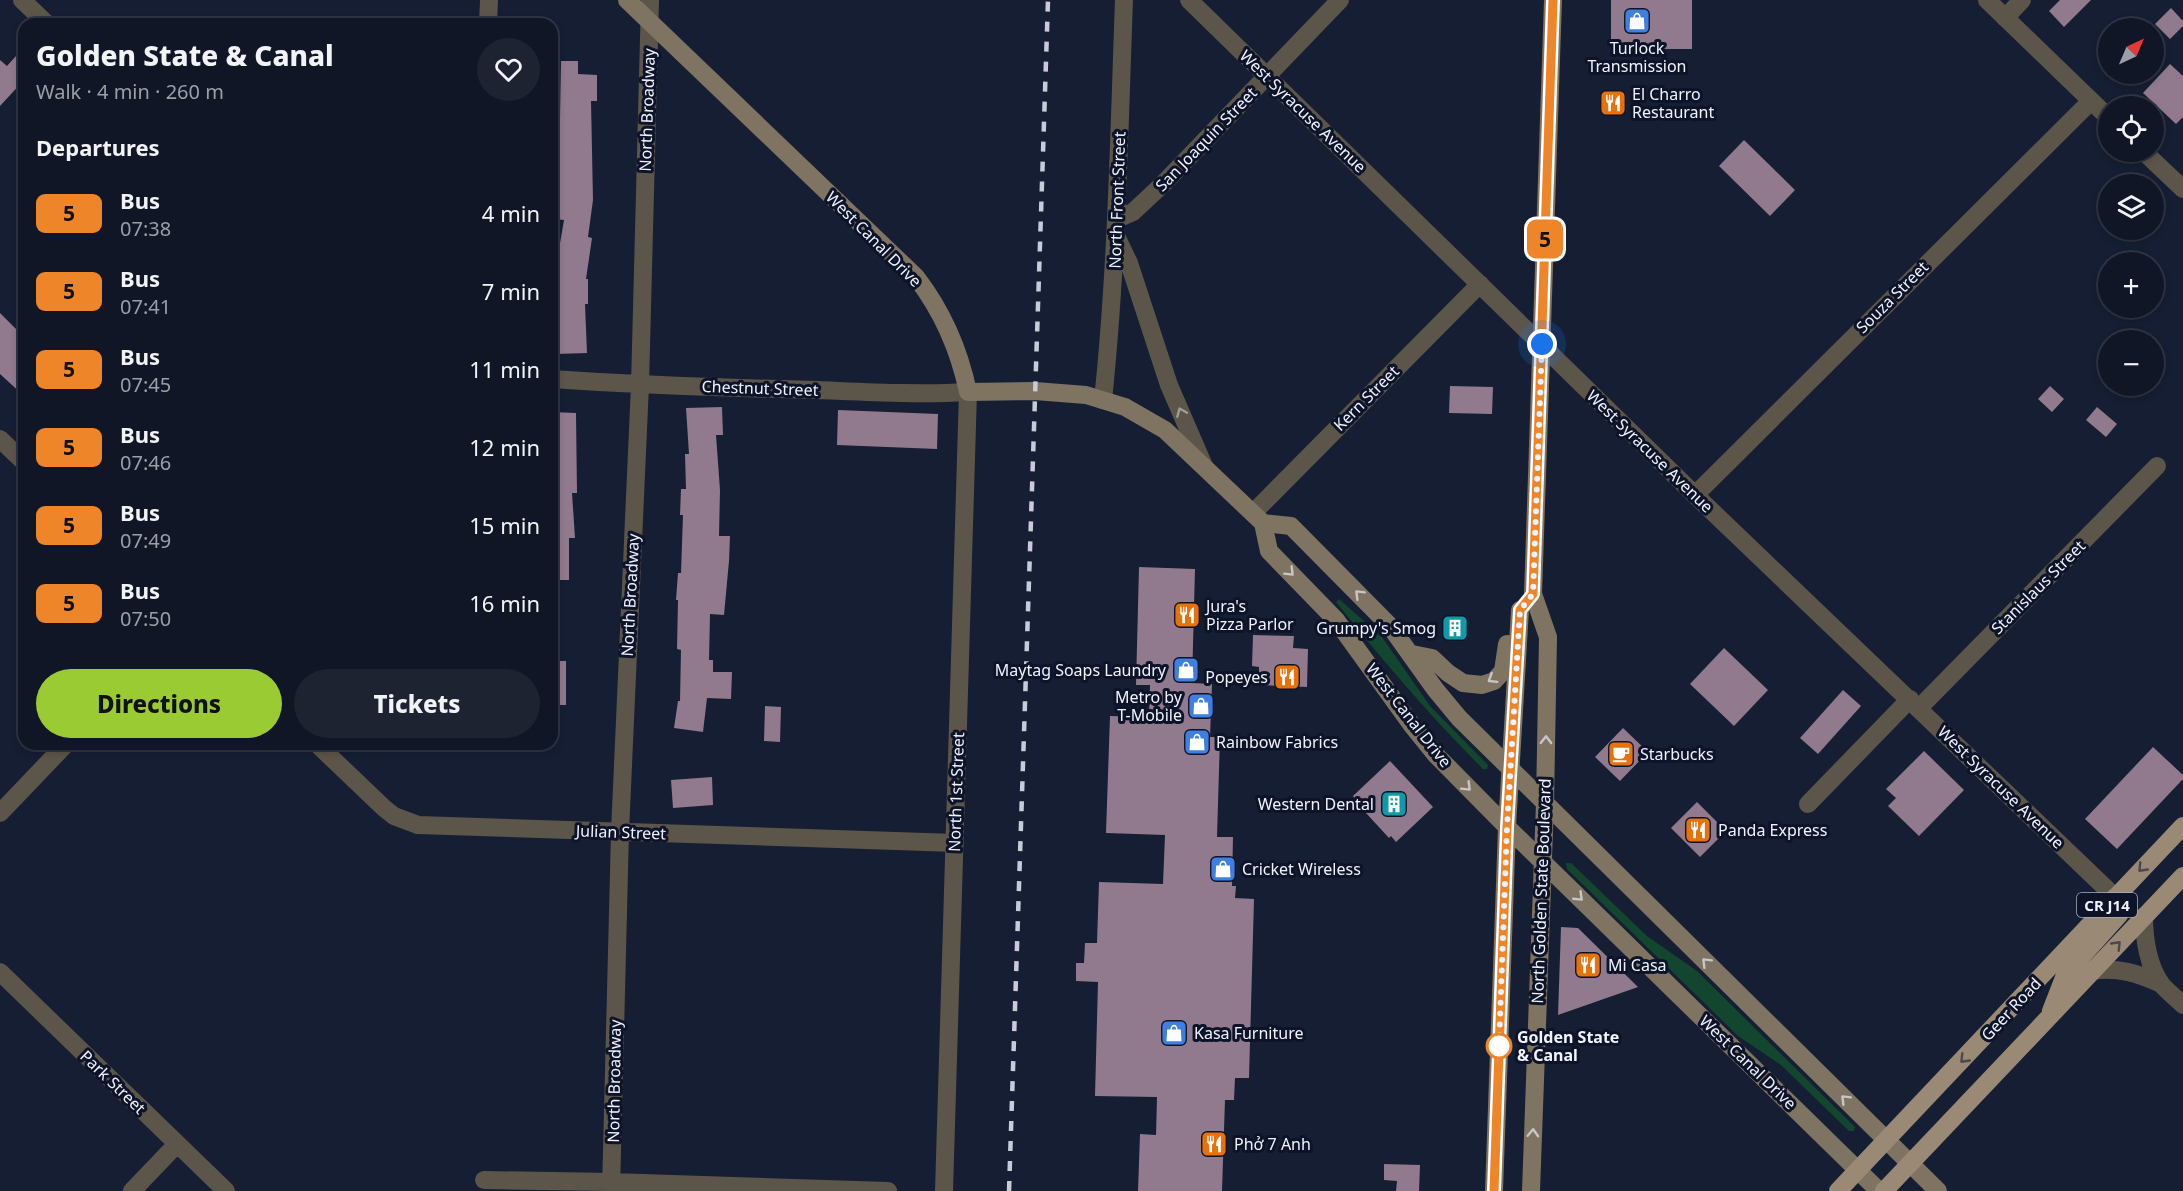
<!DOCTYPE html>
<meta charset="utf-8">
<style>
:root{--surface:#101626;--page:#1e2332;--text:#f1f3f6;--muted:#9c9fa7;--line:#303543;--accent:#9bcb32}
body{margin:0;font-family:"Noto Sans",sans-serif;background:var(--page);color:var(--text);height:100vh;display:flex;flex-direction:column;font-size:22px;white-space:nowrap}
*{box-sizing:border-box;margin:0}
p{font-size:20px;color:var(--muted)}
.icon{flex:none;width:33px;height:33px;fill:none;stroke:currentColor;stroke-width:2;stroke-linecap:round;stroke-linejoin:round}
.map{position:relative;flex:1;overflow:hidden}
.side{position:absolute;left:18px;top:18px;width:540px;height:732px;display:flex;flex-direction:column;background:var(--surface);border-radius:18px;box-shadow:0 3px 9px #0003,0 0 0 2px var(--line)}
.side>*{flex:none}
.badge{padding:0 12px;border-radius:9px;font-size:21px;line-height:39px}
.needle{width:39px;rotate:44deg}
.controls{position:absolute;left:2098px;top:18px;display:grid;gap:12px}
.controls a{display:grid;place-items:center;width:66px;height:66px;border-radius:50%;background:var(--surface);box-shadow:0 3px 9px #0003,0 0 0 2px var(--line);font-size:30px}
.you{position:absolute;width:30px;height:30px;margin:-15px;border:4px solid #fff;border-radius:50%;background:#1a73e8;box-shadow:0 0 0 9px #1a73e833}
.map>.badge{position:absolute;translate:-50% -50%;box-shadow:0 0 0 3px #fff}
h2{padding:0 18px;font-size:22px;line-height:54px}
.round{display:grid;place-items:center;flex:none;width:63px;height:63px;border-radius:32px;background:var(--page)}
.summary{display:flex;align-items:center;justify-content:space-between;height:102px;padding:0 18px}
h1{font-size:28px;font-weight:800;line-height:45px}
.primary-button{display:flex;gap:12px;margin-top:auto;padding:12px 18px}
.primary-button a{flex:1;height:69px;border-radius:36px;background:var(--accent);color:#111;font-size:24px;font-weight:800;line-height:69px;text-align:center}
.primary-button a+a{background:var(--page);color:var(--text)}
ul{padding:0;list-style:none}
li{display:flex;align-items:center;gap:18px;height:78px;padding:0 18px}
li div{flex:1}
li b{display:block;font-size:22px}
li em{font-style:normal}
li .badge{min-width:66px;font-weight:700;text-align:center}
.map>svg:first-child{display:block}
.green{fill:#13462e}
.building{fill:#91798e}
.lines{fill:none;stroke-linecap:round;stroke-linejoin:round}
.street{stroke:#5c554a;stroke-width:18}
.secondary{stroke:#7f7362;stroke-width:18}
.primary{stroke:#9a8a75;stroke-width:18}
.rail{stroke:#c8ccd8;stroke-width:4.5;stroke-dasharray:10 10;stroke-linecap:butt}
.oneway{stroke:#9f9c9b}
.oneway2{stroke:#c8c6c7}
.oneway3{stroke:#4c494b}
.line-casing{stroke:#fff;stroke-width:14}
.line{stroke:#ee8528;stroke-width:9}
.walk{stroke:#f0f3fd;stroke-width:6;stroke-dasharray:0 10.8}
.stop-dot{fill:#fff;stroke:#ee8528;stroke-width:3}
.labels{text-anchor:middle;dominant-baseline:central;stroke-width:6;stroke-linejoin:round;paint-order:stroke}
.shield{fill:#0d1429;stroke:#acb0bd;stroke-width:1.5}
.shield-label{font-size:15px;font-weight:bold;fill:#f0f3fd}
.poi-label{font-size:16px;fill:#f0f3fd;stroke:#0d1429;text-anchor:start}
.street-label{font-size:16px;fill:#f0f3fd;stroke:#0d1429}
.stop-label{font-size:16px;font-weight:bold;fill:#f0f3fd;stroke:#0d1429;text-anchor:start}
</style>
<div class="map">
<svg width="2183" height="1191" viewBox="0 0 2183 1191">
<rect width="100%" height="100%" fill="#161e33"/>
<path class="green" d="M1339 599 1382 637 1430 706 1488 765 1487 769H1483C1431 717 1382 660 1336 602Z
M1566 863H1571L1647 936 1697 971 1855 1127 1854 1131H1849L1781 1065 1738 1036 1567 869Z"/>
<path class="building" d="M1611 0H1692V49H1611Z
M2060 0H2091L2064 27 2049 11Z
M2171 8 2183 21V26L2170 39 2155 24Z
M24 47V80L0 106V60L7 66Z
M561 61H578V74L597 75V101H591L593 200 588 237 592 238 586 279H588V304H585L587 353 556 354V267L552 266V248L559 249 564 220 553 219 560 164H558L556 118H560Z
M2170 64 2183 76V117L2176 124 2143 93Z
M1744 140 1795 190 1770 216 1719 166Z
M0 313 24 337V396L0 374Z
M1450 386 1493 387 1492 414 1449 413Z
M2050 386 2064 399 2052 412 2038 399Z
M722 407 723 435H716L720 490 719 536H730L729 561 724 615 710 614 709 660H713V672H732L731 699 707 698 703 732 674 728 678 701H680L681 650 677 649 678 600H676L678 573H681L683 515H680L681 489H686L685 454H689L686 408Z
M2097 407 2117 424 2106 437 2086 420Z
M838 410 938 414 937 449 837 445Z
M552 412 576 413 577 493H572L575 538H569V580H552Z
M1139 567 1195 569 1192 683 1212 684 1210 737H1220L1217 837H1233L1232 886H1236L1235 898 1254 899 1249 1078H1235L1234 1100H1225L1222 1191H1138L1140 1134 1156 1135 1157 1097 1095 1096 1098 982 1076 981V963H1084L1085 943H1097L1099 882 1163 884 1165 835 1106 833 1110 716 1149 717 1150 685H1136Z
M1446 616H1465L1464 640 1446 639Z
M1253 635 1294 636 1293 648 1308 649 1307 687 1259 685V667L1252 666Z
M1724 648 1768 690 1734 726 1690 684Z
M552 661H566V705H552Z
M1843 690 1861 706 1818 754 1800 738Z
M765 706 781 707 780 742 764 741Z
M1623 728 1648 752 1620 781 1595 757Z
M2153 747 2183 775V779L2117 849 2085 819Z
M1924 751 1964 790 1919 836 1888 806 1896 798 1886 789Z
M1390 761 1433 807 1396 842 1391 836 1389 838 1355 801 1356 800 1353 796Z
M712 777 713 805 673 808 671 780Z
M1697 802 1726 831 1700 857 1671 828Z
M1561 927 1578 928 1638 987 1558 1015Z
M1384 1164 1420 1165 1419 1191H1396L1397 1181 1384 1180Z"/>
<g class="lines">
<path class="street" d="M22 0 47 24
M1189 0 1695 495 2115 897
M1987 0 2109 118
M2005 18 2022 0
M488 24 489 0
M2144 152 2183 189
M1117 219 1133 212 1163 184 1340 0
M1117 238 1129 263 1169 385 1204 466
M552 379C640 385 729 388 817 390 867 392 918 395 968 392L944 1191
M1103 400C1117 267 1119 134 1124 0
M0 439 24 462
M1695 495 2091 101
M1253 513 1480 284
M1919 708 2157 466
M317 744 384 808 394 816 418 825 955 843
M1808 804 1910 699
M0 813 66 744
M2144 916C2144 938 2148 967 2162 985 2168 992 2176 998 2183 1005
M2092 971C2117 967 2138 973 2161 984
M0 972 226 1191
M484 1180 612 1182 888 1191
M132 1191 177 1144
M611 1191 620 832 640 385 650 0"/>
<path class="secondary" d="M627 0 916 277C943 312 959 349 968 392L1035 391 1086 395 1125 407 1165 430 1263 523 1291 526 1390 626 1435 689 1459 718 1938 1191
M1263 523 1269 551 1336 620 1411 724 1436 755 1507 827 1879 1191
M1412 654 1432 658 1448 673 1463 683 1482 685 1494 681 1503 671 1507 644
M1494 1191 1507 827 1520 610
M1531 1191 1545 803 1548 637 1533 594 1553 0"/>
<path class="primary" d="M2051 1011 2065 975 2119 915 2122 907 2115 897
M1838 1191 2183 826
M1884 1191 2183 876"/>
<path class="rail" d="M1009 1191 1048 0"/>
</g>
<defs><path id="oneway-chevron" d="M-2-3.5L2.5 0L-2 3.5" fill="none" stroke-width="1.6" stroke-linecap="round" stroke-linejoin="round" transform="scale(1.5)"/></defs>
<use class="oneway" href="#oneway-chevron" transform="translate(1181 412) rotate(-113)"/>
<g class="oneway2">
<use href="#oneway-chevron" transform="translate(1290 572) rotate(45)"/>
<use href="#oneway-chevron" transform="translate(1359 594) rotate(-135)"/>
<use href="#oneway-chevron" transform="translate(1492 679) rotate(148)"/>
<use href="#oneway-chevron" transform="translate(1546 740) rotate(-89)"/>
<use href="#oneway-chevron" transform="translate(1467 787) rotate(45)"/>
<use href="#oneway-chevron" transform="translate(1579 897) rotate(44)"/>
<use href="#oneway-chevron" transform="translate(1706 962) rotate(-135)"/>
<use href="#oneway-chevron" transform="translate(1845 1099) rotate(-135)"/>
<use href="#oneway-chevron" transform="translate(1533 1133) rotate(-88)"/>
</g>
<g class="oneway3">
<use href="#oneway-chevron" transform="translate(2142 868) rotate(134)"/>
<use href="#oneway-chevron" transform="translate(2117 945) rotate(-46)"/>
<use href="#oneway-chevron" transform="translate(1964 1059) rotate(134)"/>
</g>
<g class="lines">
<defs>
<path id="line" d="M1494 1191 1507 827 1520 610 1533 594 1553 0"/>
</defs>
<use href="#line" class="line-casing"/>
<use href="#line" class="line"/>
<path class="walk" d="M1499 1046 1507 827 1520 610 1533 594 1542 344"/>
</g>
<defs>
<symbol id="shop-square" viewBox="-11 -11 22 22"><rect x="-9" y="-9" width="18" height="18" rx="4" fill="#3f7fe0" stroke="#0d1429"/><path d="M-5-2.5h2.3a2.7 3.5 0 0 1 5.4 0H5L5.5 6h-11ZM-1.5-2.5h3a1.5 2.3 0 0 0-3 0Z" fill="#fff"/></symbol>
<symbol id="restaurant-square" viewBox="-11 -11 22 22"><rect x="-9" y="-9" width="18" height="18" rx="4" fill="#e8710a" stroke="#0d1429"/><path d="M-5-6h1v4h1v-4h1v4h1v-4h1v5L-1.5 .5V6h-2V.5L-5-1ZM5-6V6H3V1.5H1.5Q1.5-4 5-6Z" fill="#fff"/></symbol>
<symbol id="building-square" viewBox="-11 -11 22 22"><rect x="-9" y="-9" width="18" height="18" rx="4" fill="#0f9aa8" stroke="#0d1429"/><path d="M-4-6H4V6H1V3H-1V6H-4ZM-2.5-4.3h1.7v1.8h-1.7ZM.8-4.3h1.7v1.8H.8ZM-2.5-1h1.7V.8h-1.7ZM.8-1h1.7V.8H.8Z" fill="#fff"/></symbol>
<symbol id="cafe-square" viewBox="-11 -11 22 22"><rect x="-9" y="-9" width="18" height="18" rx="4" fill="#e8710a" stroke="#0d1429"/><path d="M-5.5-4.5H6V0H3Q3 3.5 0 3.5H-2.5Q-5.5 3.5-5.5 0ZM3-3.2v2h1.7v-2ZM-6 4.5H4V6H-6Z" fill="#fff"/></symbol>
</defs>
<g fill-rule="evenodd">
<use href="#shop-square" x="1622" y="6" width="30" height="30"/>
<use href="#restaurant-square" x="1598" y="88" width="30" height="30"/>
<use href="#restaurant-square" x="1172" y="600" width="30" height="30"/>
<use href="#building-square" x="1440" y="613" width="30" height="30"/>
<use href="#shop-square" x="1171" y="655" width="30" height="30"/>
<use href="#restaurant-square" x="1272" y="662" width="30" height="30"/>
<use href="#shop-square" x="1186" y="691" width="30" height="30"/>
<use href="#shop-square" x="1182" y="727" width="30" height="30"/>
<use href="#cafe-square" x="1606" y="739" width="30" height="30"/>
<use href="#building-square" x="1379" y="789" width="30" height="30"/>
<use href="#restaurant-square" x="1683" y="815" width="30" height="30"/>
<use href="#shop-square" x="1208" y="854" width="30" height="30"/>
<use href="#restaurant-square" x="1573" y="950" width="30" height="30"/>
<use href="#shop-square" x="1159" y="1018" width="30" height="30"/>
<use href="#restaurant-square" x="1199" y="1129" width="30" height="30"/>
</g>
<circle class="stop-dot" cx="1499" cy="1046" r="12"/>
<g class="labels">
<rect class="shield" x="2077" y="893" width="60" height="24" rx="4.5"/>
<g class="shield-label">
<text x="2107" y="905">CR J14</text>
</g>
<g class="poi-label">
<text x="1637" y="48" text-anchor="middle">Turlock<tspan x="1637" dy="18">Transmission</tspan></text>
<text x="1632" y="94">El Charro<tspan x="1632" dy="18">Restaurant</tspan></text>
<text x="1206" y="606">Jura's<tspan x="1206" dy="18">Pizza Parlor</tspan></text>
<text x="1436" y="628" text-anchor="end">Grumpy's Smog</text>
<text x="1166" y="670" text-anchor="end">Maytag Soaps Laundry</text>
<text x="1268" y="677" text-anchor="end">Popeyes</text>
<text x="1182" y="697" text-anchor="end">Metro by<tspan x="1182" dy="18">T-Mobile</tspan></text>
<text x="1216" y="742">Rainbow Fabrics</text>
<text x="1640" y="754">Starbucks</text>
<text x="1374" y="804" text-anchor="end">Western Dental</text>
<text x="1718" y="830">Panda Express</text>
<text x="1242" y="869">Cricket Wireless</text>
<text x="1608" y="965">Mi Casa</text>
<text x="1194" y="1033">Kasa Furniture</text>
<text x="1234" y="1144">Phở 7 Anh</text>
</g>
<g class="street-label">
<text transform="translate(647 110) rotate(-88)">North Broadway</text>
<text transform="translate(1303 111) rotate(44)">West Syracuse Avenue</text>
<text transform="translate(1206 139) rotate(-46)">San Joaquin Street</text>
<text transform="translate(1117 200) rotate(-88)">North Front Street</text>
<text transform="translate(874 239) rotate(45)">West Canal Drive</text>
<text transform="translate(1892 297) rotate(-45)">Souza Street</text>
<text transform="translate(760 388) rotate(2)">Chestnut Street</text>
<text transform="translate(1366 398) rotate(-45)">Kern Street</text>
<text transform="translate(1650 451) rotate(44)">West Syracuse Avenue</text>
<text transform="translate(2038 587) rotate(-45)">Stanislaus Street</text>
<text transform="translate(630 595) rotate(-87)">North Broadway</text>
<text transform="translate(1409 715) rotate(52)">West Canal Drive</text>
<text transform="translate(2001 787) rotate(44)">West Syracuse Avenue</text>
<text transform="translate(956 792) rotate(-88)">North 1st Street</text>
<text transform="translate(621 832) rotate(2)">Julian Street</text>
<text transform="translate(1541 891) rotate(-88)">North Golden State Boulevard</text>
<text transform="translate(2011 1009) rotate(-47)">Geer Road</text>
<text transform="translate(1748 1062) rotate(44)">West Canal Drive</text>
<text transform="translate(614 1081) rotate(-89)">North Broadway</text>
<text transform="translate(113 1082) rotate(44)">Park Street</text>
</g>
<g class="stop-label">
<text x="1517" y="1037">Golden State<tspan x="1517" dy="18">&amp; Canal</tspan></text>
</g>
</g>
</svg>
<div class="controls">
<a><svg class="needle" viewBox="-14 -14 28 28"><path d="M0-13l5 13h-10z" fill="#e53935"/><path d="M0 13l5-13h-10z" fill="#9c9fa7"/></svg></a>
<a><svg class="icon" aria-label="locate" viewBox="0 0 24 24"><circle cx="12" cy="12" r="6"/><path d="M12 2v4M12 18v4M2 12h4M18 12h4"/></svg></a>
<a><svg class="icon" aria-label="layers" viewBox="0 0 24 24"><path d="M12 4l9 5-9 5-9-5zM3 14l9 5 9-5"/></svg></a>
<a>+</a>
<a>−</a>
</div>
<div class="you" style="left:1542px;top:344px"></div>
<b class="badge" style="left:1545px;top:239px;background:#ee8528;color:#111">5</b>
<section class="side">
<div class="summary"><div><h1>Golden State &amp; Canal</h1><p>Walk · 4 min · 260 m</p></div><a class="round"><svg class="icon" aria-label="heart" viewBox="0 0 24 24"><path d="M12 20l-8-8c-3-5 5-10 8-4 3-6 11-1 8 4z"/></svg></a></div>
<h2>Departures</h2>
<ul>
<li><span class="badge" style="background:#ee8528;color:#111">5</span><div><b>Bus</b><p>07:38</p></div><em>4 min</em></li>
<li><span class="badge" style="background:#ee8528;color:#111">5</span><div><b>Bus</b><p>07:41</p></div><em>7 min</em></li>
<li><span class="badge" style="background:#ee8528;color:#111">5</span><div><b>Bus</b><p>07:45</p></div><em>11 min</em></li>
<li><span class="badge" style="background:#ee8528;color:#111">5</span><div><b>Bus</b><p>07:46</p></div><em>12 min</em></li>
<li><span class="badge" style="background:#ee8528;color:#111">5</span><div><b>Bus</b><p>07:49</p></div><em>15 min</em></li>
<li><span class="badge" style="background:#ee8528;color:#111">5</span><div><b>Bus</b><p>07:50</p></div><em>16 min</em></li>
</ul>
<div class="primary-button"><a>Directions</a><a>Tickets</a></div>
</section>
</div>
